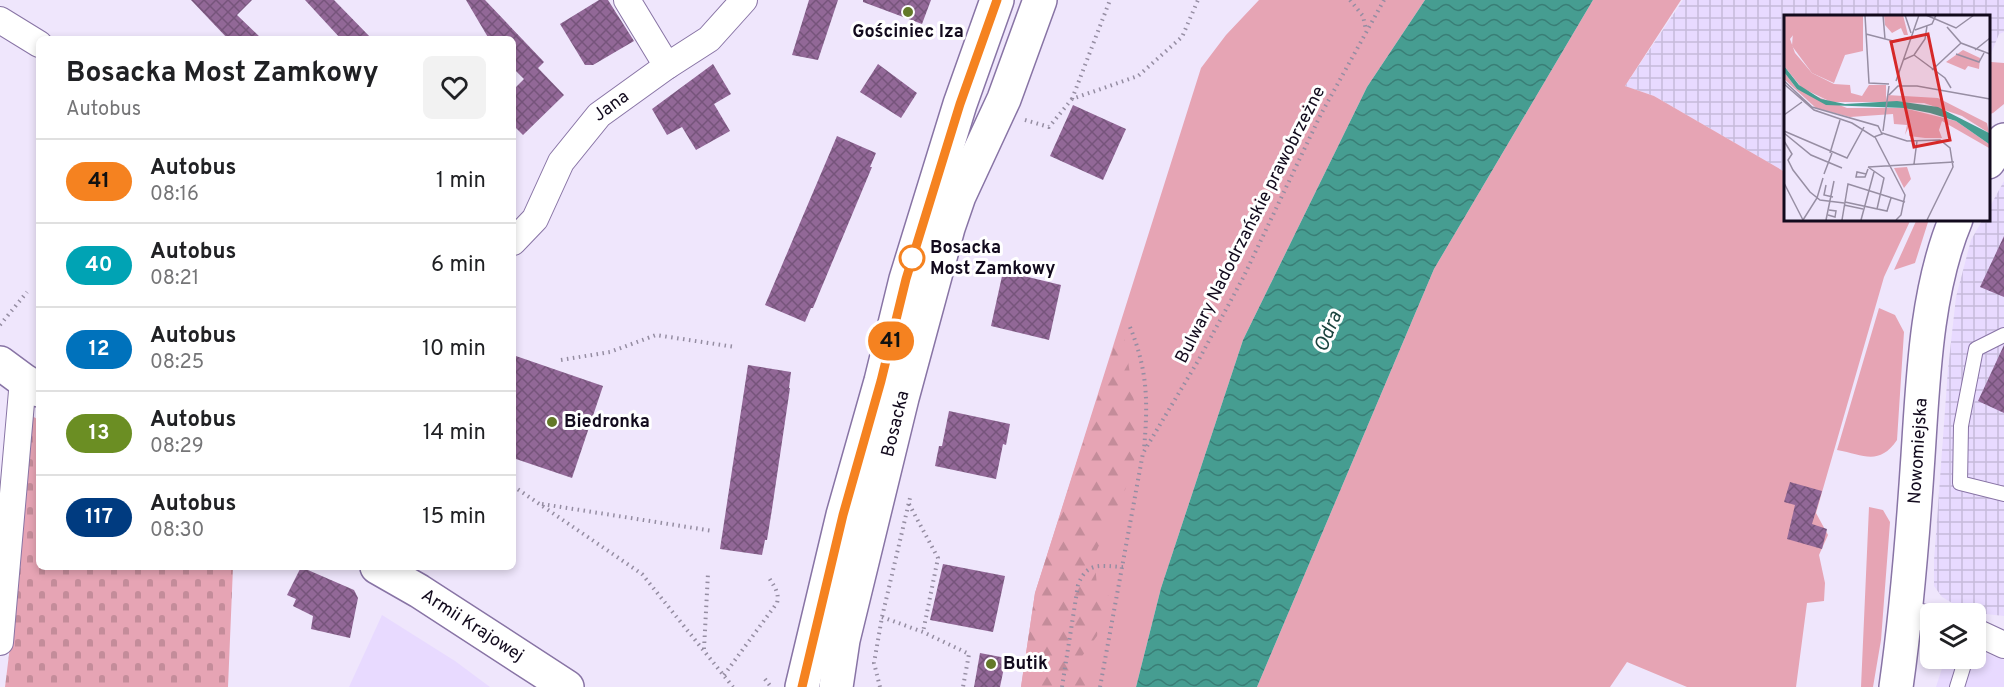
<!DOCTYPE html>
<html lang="pl">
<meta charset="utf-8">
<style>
:root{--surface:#fff;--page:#f2f2f2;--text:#202124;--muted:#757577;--line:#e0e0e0}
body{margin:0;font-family:Overpass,sans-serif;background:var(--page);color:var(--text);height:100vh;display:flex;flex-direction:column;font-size:22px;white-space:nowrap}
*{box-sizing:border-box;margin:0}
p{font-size:20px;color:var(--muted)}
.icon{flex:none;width:33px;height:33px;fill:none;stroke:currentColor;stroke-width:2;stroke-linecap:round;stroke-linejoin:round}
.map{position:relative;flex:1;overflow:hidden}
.side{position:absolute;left:36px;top:36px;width:480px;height:534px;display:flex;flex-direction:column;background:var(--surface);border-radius:9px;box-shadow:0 3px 9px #0003}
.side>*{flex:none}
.badge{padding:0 12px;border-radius:20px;font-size:21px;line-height:39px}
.buttons{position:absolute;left:1920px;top:603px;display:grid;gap:12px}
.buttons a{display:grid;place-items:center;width:66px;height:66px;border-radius:9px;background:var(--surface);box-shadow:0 3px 9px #0003;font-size:30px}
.map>.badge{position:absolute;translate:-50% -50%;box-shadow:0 0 0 3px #fff}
.round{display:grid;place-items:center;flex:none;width:63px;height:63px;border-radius:9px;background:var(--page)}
.head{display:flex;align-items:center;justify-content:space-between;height:102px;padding:0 30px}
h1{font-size:28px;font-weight:700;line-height:45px}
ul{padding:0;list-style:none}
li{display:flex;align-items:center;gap:18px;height:84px;padding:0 30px;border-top:2px solid var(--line)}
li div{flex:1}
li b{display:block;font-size:22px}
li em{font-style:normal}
li .badge{min-width:66px;font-weight:700;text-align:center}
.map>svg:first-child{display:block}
.built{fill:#e8daff}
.industrial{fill:url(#industrial-grid)}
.grass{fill:#e6a4b4}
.forest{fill:url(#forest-firs)}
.cemetery{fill:url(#cemetery-stones)}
.water{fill:url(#water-waves)}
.building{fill:url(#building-cross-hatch)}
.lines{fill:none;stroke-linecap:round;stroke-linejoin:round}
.lane-casing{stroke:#8874a5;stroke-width:16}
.street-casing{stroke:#8874a5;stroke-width:28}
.secondary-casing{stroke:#8874a5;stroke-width:36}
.path{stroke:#958da2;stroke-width:4;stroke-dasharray:1.5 4.5;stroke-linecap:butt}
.lane{stroke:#fff;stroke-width:14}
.street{stroke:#fff;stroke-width:26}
.secondary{stroke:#fff;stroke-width:33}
.line-casing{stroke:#fff;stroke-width:14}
.line{stroke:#f58220;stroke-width:9}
.poi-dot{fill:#637929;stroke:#fff;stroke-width:2}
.stop-dot{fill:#fff;stroke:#f58220;stroke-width:3}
.labels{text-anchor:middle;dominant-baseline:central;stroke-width:6;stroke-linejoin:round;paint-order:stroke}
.poi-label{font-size:18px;font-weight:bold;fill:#120a1d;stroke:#fff;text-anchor:start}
.street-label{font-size:18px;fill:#120a1d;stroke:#fff}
.stop-label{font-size:18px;font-weight:bold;fill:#120a1d;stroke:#fff;text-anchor:start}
.water-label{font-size:20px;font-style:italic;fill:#1c443f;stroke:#fff}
.inset-road{fill:none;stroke:#978ea3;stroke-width:1.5}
.view{fill:#d62828;fill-opacity:0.15;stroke:#d62828;stroke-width:3}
.inset-edge{fill:none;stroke:#120a1d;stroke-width:3}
</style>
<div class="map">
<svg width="2004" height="687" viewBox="0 0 2004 687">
<defs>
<pattern id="industrial-grid" width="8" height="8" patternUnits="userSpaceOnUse" patternTransform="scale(1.5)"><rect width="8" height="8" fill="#e8daff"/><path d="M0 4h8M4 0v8" fill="none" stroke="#c6bada"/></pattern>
<pattern id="forest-firs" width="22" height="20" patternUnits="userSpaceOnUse" patternTransform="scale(1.5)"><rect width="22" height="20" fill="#e6a4b4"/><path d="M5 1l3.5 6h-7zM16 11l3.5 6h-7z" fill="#c48c9a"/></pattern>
<pattern id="cemetery-stones" width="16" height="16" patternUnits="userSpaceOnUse" patternTransform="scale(1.5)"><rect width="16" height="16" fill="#e6a4b4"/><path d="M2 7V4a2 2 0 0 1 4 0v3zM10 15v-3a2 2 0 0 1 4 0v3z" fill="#c48c9a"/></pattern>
<pattern id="water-waves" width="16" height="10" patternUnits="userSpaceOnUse" patternTransform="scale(1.5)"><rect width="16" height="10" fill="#469d91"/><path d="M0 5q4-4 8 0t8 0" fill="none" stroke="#397e76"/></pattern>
<pattern id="building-cross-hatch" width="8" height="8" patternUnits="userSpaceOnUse" patternTransform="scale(1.5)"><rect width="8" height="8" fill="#926897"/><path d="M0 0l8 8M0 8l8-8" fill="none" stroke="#76547b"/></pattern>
</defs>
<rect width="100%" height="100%" fill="#efe6fc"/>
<path class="built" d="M382 615 455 661 490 687H349Z
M1976 650 2004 660V687H1936L1945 659 1976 658Z"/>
<path class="industrial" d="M1683 0H2004V32L1999 34 1988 61V16H1785V172L1654 96 1625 86Z
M2004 181V616L1986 614 1959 607 1942 597 1934 586V561L1948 369 1956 297 1971 240 1983 219H1988V210Z"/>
<path class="grass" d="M1259 0H1425L1367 87 1243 340 1161 588 1136 687H1021L1035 593 1201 68 1226 35Z
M1593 0H1681L1625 86 1654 96 1785 172V219H1911L1884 277 1816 513 1828 535 1819 555 1825 583 1824 601 1807 603 1796 687H1687L1627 662 1610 687H1257L1434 269Z
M1991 62 2004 63V104L1993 113 1988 115V69Z
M1917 219H1929L1915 263 1894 270Z
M1879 308 1895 315 1904 332 1897 440C1879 466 1864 455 1837 450Z
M1869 507 1883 510 1890 522 1881 640 1873 687H1861Z"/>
<path class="forest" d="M1122 321 1137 421 1139 446 1125 490 1094 556 1097 585 1113 600 1099 621 1097 636 1074 667 1108 687H1021L1035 593Z"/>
<path class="cemetery" d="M32 416 39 420V567H233L228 687H5L17 590Z"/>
<path class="water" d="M1425 0H1593L1434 269 1257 687H1136L1161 588 1243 340 1367 87Z"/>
<path class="building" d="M191 0H252L237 15 262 39H228Z
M305 0H334L372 39H341Z
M466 0H485L544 62 538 68 564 95 523 135 513 125V90L524 79 513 68V39H489Z
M599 0H608L634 41 593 65H585L560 24Z
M809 0H838L818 60 792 55Z
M863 0H931L922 24 863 2Z
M713 64 731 94 714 104 730 131 696 150 682 127 667 135 652 109Z
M878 64 917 93 901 118 860 92Z
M1073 105 1126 129 1103 180 1050 156Z
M837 136 876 153 870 167H872L813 308H811L805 322 765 305Z
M2004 236V297L1980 287Z
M1004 267 1029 272 1028 277 1061 285 1049 340 991 326Z
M2004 345V413L1978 401Z
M513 355 603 386 572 478 513 458Z
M748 365 791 372 789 388H790L772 509 767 540H765L762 555 720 549Z
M949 411 1010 424 1006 445 1003 444 996 479 935 466 939 446H942Z
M1790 482 1822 491 1812 524 1827 529 1822 549 1787 539 1795 505 1784 502Z
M943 564 1005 576 993 632 930 620Z
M301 567 354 590 358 598 350 638 311 629 313 616 293 606 296 599 287 595Z
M980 653 1006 658 1000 687H974Z"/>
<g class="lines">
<defs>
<path id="lane" d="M2004 335 1976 349 1961 426 1960 483 2004 494
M1957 687 1966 658"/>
<g id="street">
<path d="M627 0 667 66"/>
<path d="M0 20 39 44"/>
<path id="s1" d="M513 242 535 219 561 162 599 115 667 66 709 39 744 0"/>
<path d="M1907 614 1930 619"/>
<path d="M1976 632 2004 645"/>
<path d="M0 642 23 380"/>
</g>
<g id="secondary">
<path d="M1988 162 2004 140"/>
<path d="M0 363 23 380 39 390"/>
<path id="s2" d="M377 567 419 591 567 687"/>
<path d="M802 687 843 515 881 381 906 279 960 104 997 0"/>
<path id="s3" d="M836 687 843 640 902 398 948 228 959 196 1004 99 1040 0"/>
<path id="s4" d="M1896 687C1907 610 1913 533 1918 456 1923 380 1926 290 1956 219"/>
</g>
</defs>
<use href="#lane" class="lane-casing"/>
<use href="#street" class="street-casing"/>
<use href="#secondary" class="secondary-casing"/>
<path class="path" d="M1350 0 1363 16 1366 30
M1072 99 1110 0
M1025 120 1049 127 1072 99 1138 76 1182 37 1198 0
M0 325 27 292
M1130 327C1148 371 1148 403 1144 449
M561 360 610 352 656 335 735 347
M513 486 642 574 733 687
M542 504 713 531
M909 504 938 558 923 632
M882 617 923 632 969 654 963 687
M704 649 708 573
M724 675 777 603C780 592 773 585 768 576
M765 679 771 687
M880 687 874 663 882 617 910 498
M1062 687 1078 585C1087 561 1101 566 1123 567
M1100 687 1143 453 1198 361 1243 278 1321 114 1384 0"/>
<use href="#lane" class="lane"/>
<use href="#street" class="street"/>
<use href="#secondary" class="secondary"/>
</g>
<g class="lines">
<defs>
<path id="line" d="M802 687 843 515 881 381 906 279 960 104 997 0"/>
</defs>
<use href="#line" class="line-casing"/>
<use href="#line" class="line"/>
</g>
<g class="poi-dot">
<circle cx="908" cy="12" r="6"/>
<circle cx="552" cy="422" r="6"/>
<circle cx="991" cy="664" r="6"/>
</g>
<circle class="stop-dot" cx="912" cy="258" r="12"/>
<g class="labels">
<g class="poi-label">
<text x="908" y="32" text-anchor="middle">Gościniec Iza</text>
<text x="564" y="422">Biedronka</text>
<text x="1003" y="664">Butik</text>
</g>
<g class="street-label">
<text stroke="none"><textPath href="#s1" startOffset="170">Jana</textPath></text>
<text transform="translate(1251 225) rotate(-63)">Bulwary Nadodrzańskie prawobrzeżne</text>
<text stroke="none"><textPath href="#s3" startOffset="270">Bosacka</textPath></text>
<text stroke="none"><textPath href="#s4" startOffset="237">Nowomiejska</textPath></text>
<text stroke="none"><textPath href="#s2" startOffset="112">Armii Krajowej</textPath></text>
</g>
<g class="stop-label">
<text x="930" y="248">Bosacka<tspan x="930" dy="21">Most Zamkowy</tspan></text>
</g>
<g class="water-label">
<text transform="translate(1329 332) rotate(-68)">Odra</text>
</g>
</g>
<g transform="translate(1784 15)">
<rect width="206" height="206" fill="#efe6fc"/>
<path d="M25 0 79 1V36L61 40 50 68 28 58 8 31 9 17ZM100 0H119L124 20H120L117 13 108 18 101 10ZM179 35 196 43 195 54 184 51 181 55 162 47ZM0 57 13 74 63 93H120L172 106 205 129V142V133L158 106 155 115 158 123H141L125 121V111L121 120 123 110 110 109 109 99 66 102 32 93 0 64ZM103 80 154 83 203 108 205 118 178 101 140 88 102 87ZM123 152 127 164 120 173 110 153Z" fill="#e6a4b4"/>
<path d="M0 0H25L6 24 11 38 28 58 50 69 66 70 67 78 78 81 85 70H102V87H47L18 73 0 51Z" fill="#e6a4b4"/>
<path d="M0 51 15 70 37 84 61 89 113 86 154 92 205 118V129L172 106 146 98 120 93 42 90 13 74 0 57Z" fill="#469d91"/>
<path class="inset-road" d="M81 0 85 68 105 69M99 0 101 24M121 0 127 18M142 0 172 13 190 0M163 12 177 28 206 39M131 15 148 9 152 0M82 19 109 26 124 24M191 35 206 23M172 39 195 47 200 38M130 40 141 24 143 11M119 45 130 40 161 63 167 73M148 55 177 28M0 66 28 92 94 111 98 119 90 122 68 108 30 95 0 69M112 66 135 0M105 80 114 71H133L206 84M0 100 18 87M0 116 63 143 80 112M99 116 105 71M0 118 27 140 58 153M98 118 123 126 156 125 166 133 169 152 143 205M91 122 121 180 117 200 112 205M0 126 8 139 4 145 9 155 26 177 36 185 60 188M46 138 56 105M130 149 133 126M84 152 170 147M84 152 100 163 93 194M40 159 48 138M82 159 73 157 72 162H81L84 154M0 168 19 205M42 170 40 180 49 182M61 187 103 196 107 183M60 190 79 194M44 200 51 202 52 196 45 195M19 205 33 183 39 163M42 205 50 166M58 205 64 169 121 187M77 205 90 157"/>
<path class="view" d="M144 19 166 125 130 132 107 27Z"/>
<rect width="206" height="206" class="inset-edge"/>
</g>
</svg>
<div class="buttons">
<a><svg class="icon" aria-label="layers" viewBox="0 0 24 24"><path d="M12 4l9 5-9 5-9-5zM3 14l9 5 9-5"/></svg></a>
</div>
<b class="badge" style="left:891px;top:341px;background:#f58220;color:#111">41</b>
<section class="side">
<div class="head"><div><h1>Bosacka Most Zamkowy</h1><p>Autobus</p></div><a class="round"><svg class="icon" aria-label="heart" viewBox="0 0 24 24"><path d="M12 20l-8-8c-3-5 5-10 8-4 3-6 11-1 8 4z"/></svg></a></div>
<ul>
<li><span class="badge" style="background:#f58220;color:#111">41</span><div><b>Autobus</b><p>08:16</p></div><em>1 min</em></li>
<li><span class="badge" style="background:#00a3b4;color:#fff">40</span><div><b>Autobus</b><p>08:21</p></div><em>6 min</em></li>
<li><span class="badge" style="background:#0072bc;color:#fff">12</span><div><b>Autobus</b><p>08:25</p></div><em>10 min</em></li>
<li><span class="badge" style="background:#6b8e23;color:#fff">13</span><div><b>Autobus</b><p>08:29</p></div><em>14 min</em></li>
<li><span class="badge" style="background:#003b80;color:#fff">117</span><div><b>Autobus</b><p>08:30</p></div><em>15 min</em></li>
</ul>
</section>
</div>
